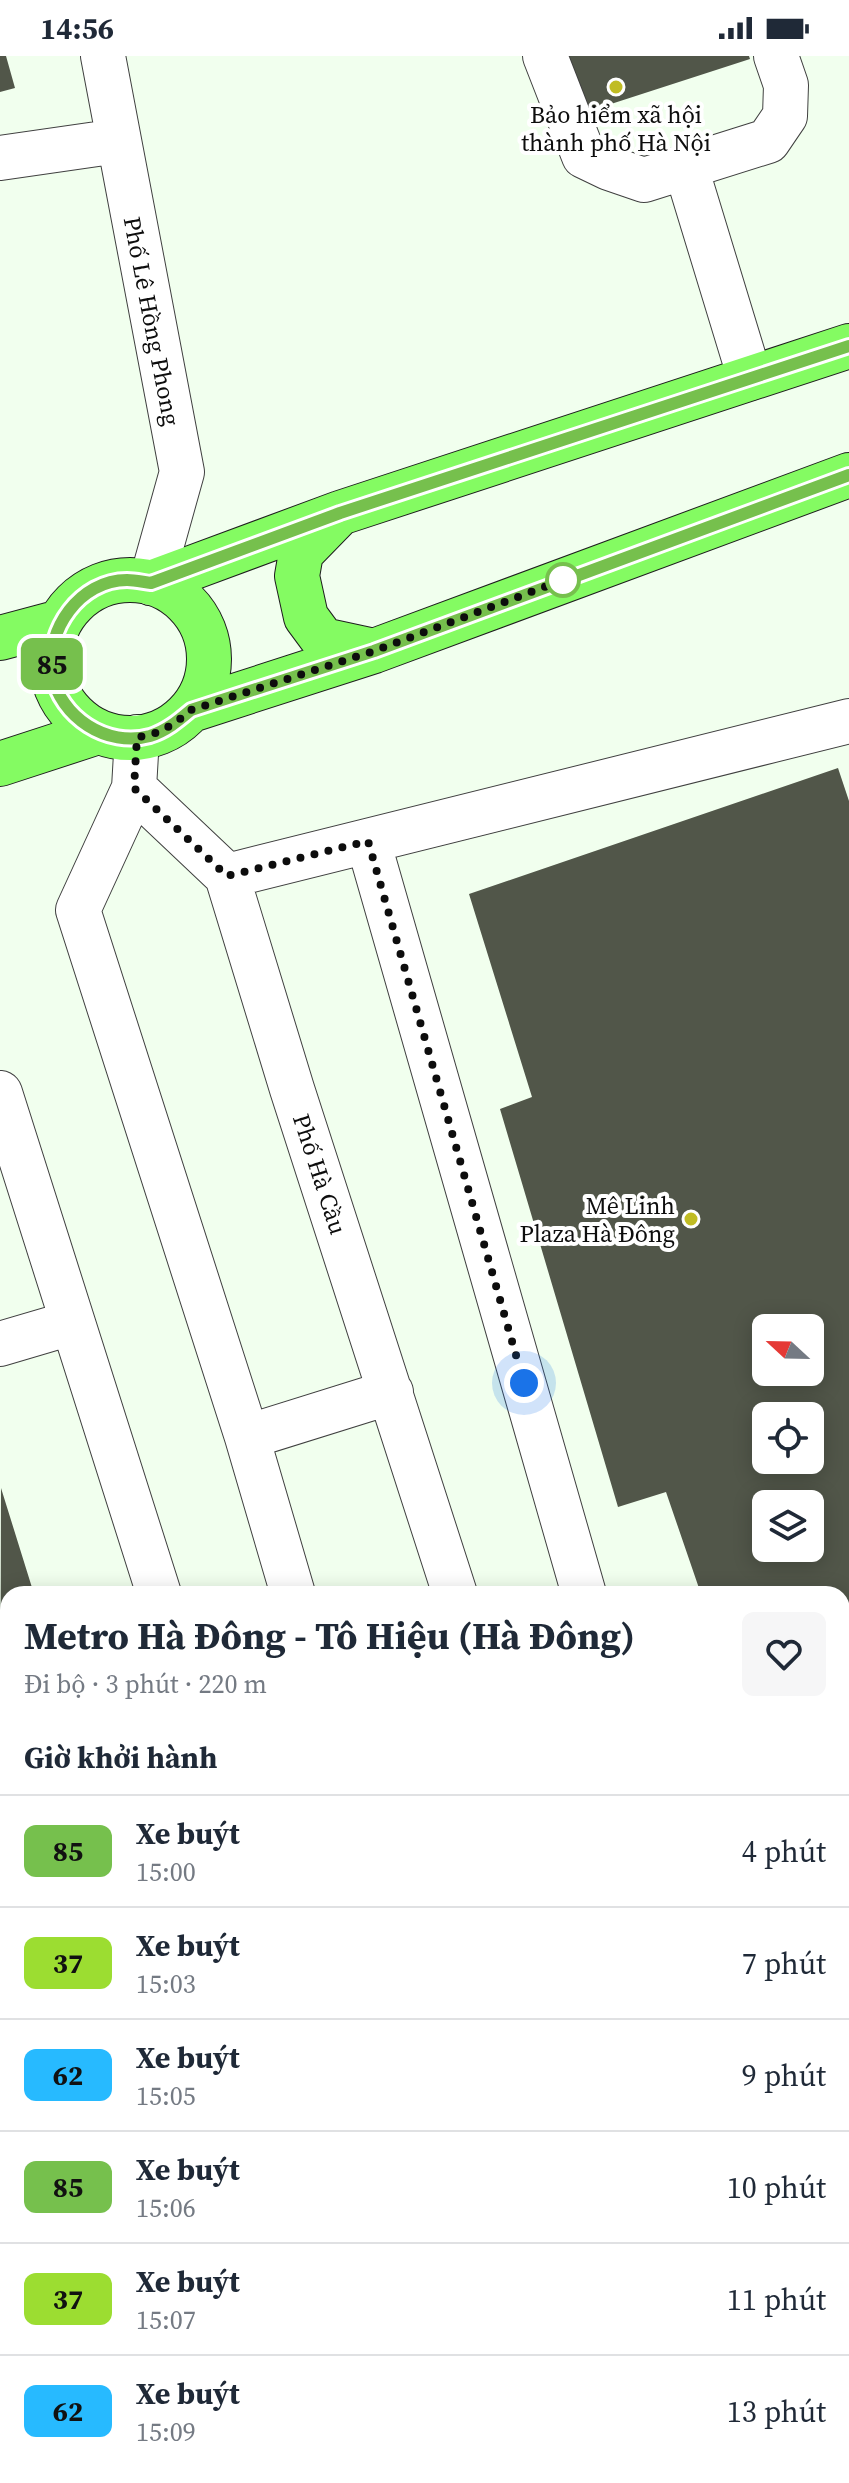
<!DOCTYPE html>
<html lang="vi">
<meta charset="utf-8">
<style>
:root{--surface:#fff;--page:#f6f6f7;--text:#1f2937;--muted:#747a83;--line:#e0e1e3}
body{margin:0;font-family:"Source Serif 4",serif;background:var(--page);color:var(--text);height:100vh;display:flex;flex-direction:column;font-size:30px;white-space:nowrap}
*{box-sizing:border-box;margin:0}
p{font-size:26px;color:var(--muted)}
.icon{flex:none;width:44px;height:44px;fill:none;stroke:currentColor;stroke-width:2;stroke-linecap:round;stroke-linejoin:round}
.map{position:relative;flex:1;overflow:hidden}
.details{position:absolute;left:0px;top:1530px;width:850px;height:898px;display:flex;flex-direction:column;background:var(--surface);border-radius:24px 24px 0 0;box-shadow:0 4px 20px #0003}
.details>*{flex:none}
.badge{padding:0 16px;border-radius:12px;font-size:28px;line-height:52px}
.needle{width:52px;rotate:292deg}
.controls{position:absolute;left:752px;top:1258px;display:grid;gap:16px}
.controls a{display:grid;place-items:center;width:72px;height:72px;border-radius:12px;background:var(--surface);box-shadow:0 4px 20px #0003;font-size:40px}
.you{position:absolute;width:40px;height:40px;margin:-20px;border:6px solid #fff;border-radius:50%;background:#1a73e8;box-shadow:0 0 0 12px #1a73e833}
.map>.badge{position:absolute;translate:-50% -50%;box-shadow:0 0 0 4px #fff}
h2{padding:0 24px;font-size:30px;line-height:72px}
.round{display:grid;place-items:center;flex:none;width:84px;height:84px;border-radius:12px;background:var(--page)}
.summary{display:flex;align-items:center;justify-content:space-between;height:136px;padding:0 24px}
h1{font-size:38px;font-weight:700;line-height:60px}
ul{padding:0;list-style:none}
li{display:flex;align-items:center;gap:24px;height:112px;padding:0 24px;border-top:2px solid var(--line)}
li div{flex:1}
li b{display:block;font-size:30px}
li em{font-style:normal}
li .badge{min-width:88px;font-weight:700;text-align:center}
.status{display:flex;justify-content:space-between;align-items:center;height:56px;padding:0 40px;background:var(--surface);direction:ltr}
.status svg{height:22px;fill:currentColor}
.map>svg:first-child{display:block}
.building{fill:#515649;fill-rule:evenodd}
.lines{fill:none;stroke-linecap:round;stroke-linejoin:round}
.minor-casing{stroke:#404040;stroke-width:46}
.major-casing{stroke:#1e1e1e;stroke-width:46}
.minor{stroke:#fff;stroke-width:44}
.major{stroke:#84fb62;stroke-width:44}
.line-casing{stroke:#fff;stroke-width:18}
.line{stroke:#76c04d;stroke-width:12}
.walk{stroke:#0d0d0d;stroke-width:8;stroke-dasharray:0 14.4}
.poi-dot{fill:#c0bc23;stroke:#fff;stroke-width:3}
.stop-dot{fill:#fff;stroke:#76c04d;stroke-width:4}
.labels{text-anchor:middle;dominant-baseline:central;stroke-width:8;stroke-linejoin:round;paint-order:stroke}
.poi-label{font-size:24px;fill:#0d0d0d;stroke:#fff}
.street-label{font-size:24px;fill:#0d0d0d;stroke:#fff}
</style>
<div class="status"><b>14:56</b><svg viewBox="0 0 49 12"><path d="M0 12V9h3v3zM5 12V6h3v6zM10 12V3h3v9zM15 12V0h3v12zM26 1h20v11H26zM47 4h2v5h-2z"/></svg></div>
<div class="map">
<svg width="849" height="2427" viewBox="0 0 849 2427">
<rect width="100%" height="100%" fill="#f1ffee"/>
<path class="building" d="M0 0H6L15 32 0 36Z
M558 0H749L750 3 577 59Z
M838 712 849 745V1598L842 1600V1538H701L666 1436 618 1451 500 1053 532 1041 469 838ZM766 1272H810V1316H766ZM766 1360H810V1404H766ZM766 1448H810V1492H766Z
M1 1432 34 1538H8V1806L0 1809Z
M849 2288V2401L842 2404V2291Z
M849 2407V2427H795L813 2420H842V2409Z
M745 2420H789V2421L769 2427H747Z"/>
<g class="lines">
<defs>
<path id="minor" d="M103 0 182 416 151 527
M545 0 584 100 609 112 644 124 768 85 785 60 786 29 776 0
M0 102 118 85
M686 112 750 322
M137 681 134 732 78 854 247 1381 293 1538
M134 732 227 820 292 1033 455 1538
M368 785 584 1538
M227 820 849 665
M0 1037 159 1538
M0 1288 71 1267
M247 1381 391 1336
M842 1729 849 1742
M842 1822 849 1820
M0 1932 8 1929
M842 2034 849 2031
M0 2098 8 2096
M842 2228 849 2226
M200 2420 201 2427
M533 2420 534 2427
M654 2420 656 2427
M97 2427 125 2420"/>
<path id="major" d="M338 459 301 497 297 520 306 561 323 584 374 595
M51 603a79 79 0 1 1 158 0a79 79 0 1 1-158 0Z
M151 527 340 457 849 290
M0 582 60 566
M191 654 374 595 849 419
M0 708 98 676"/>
</defs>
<use href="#minor" class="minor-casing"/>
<use href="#major" class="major-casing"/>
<use href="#minor" class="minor"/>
<use href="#major" class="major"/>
</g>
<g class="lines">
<defs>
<path id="line" d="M849 290 340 457 151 527C143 526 135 524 127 524 80 524 45 574 52 618 60 661 107 692 150 680 166 675 178 665 191 654L374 595 849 419"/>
</defs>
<use href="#line" class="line-casing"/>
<use href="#line" class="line"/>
<path class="walk" d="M524 1327 368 785 227 820 134 732 137 681C159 679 175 668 191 654L374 595 563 524"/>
</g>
<g class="poi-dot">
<circle cx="616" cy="31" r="8"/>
<circle cx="691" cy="1163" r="8"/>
</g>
<circle class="stop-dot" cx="563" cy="524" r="16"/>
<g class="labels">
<g class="poi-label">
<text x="616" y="58">Bảo hiểm xã hội<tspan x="616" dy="28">thành phố Hà Nội</tspan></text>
<text x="675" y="1149" text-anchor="end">Mê Linh<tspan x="675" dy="28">Plaza Hà Đông</tspan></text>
</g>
<g class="street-label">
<text transform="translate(152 265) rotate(79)">Phố Lê Hồng Phong</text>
<text transform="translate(320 1118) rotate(72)">Phố Hà Cầu</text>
</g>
</g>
</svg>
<div class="controls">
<a><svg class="needle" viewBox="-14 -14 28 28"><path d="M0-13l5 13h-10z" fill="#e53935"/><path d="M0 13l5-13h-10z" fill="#747a83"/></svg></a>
<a><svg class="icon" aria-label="locate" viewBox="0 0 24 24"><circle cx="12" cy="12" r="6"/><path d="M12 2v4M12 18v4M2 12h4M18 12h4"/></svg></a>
<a><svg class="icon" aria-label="layers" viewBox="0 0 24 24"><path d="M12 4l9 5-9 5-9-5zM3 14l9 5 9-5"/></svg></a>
</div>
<div class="you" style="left:524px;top:1327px"></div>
<b class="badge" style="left:52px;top:608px;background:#76c04d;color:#111">85</b>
<section class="details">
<div class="summary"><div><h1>Metro Hà Đông - Tô Hiệu (Hà Đông)</h1><p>Đi bộ · 3 phút · 220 m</p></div><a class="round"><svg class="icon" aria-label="heart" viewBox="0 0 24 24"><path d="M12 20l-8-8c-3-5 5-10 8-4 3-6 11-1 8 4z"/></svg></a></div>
<h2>Giờ khởi hành</h2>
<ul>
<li><span class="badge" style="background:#76c04d;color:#111">85</span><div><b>Xe buýt</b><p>15:00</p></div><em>4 phút</em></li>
<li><span class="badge" style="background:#9cdd31;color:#111">37</span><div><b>Xe buýt</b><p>15:03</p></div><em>7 phút</em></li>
<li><span class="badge" style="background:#27baff;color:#111">62</span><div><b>Xe buýt</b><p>15:05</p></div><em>9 phút</em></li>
<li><span class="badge" style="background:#76c04d;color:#111">85</span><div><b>Xe buýt</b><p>15:06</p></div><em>10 phút</em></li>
<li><span class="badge" style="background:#9cdd31;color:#111">37</span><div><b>Xe buýt</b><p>15:07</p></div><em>11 phút</em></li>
<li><span class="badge" style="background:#27baff;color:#111">62</span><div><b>Xe buýt</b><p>15:09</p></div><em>13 phút</em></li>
</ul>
</section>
</div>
